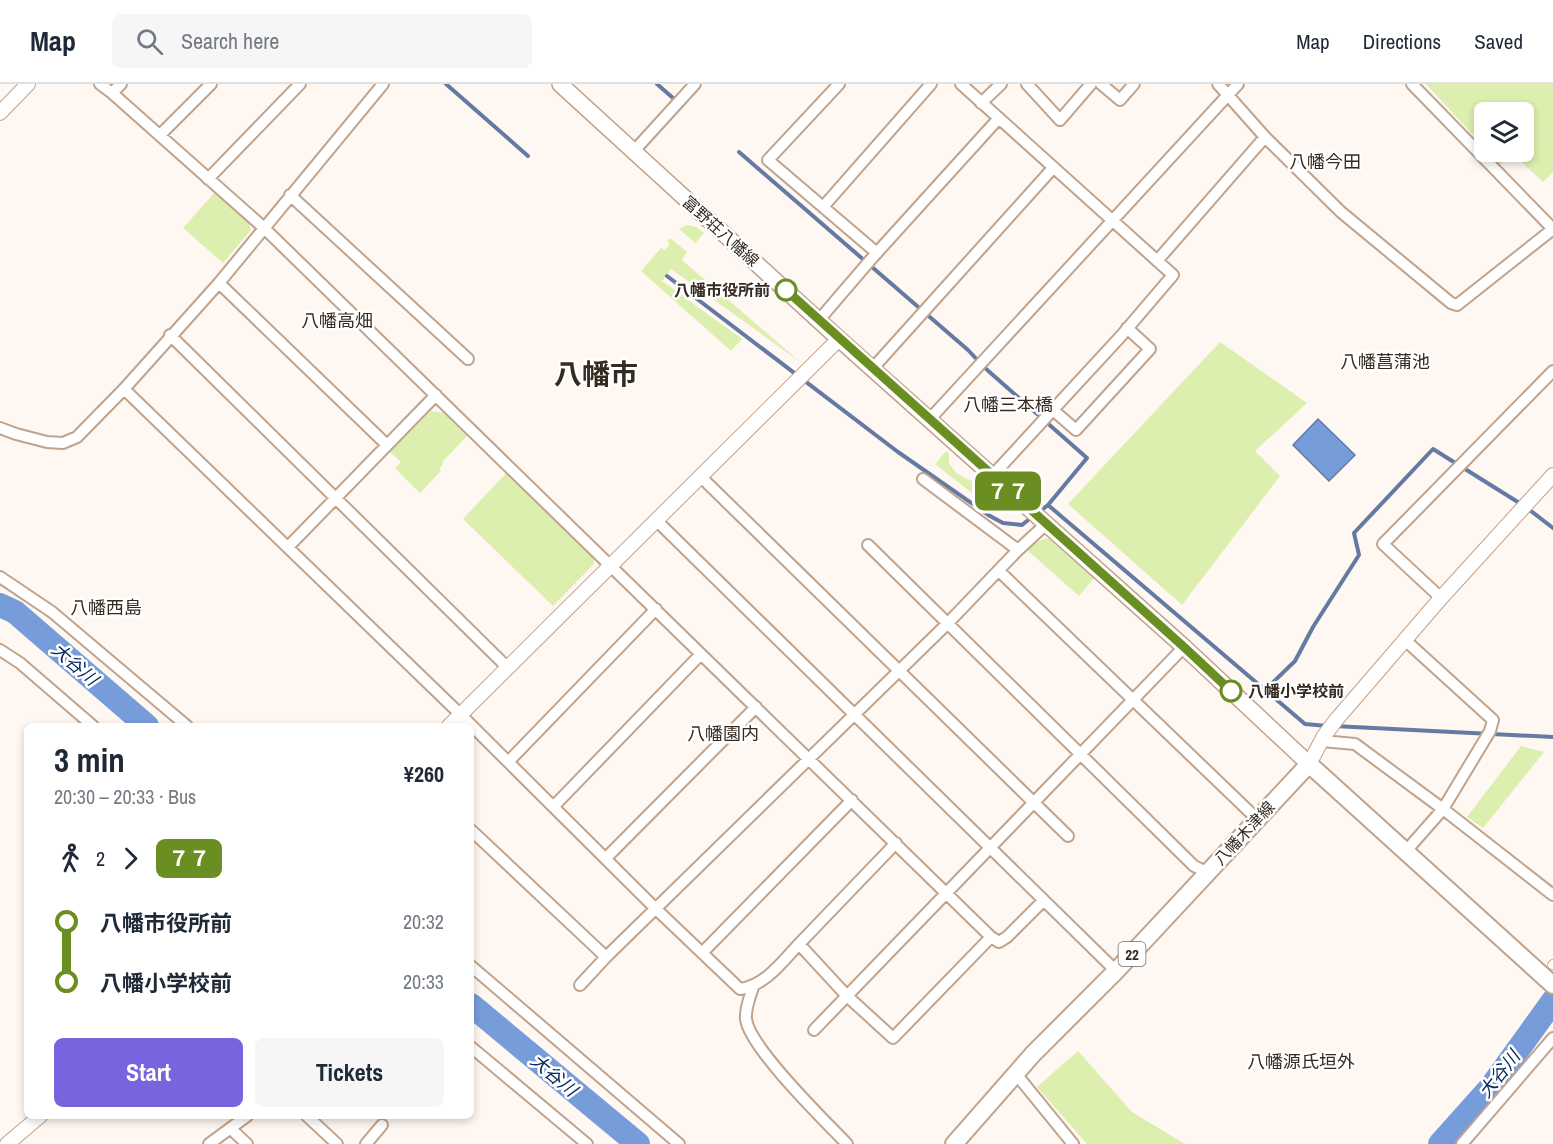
<!DOCTYPE html>
<meta charset="utf-8">
<style>
:root{--surface:#fff;--page:#f6f6f7;--text:#1f2937;--muted:#747a83;--line:#e0e1e3;--accent:#7764df}
body{margin:0;font-family:"Archivo Narrow","Noto Sans JP",sans-serif;background:var(--page);color:var(--text);height:100vh;display:flex;flex-direction:column;font-size:22px;white-space:nowrap}
*{box-sizing:border-box;margin:0}
p{font-size:20px;color:var(--muted)}
.icon{flex:none;width:33px;height:33px;fill:none;stroke:currentColor;stroke-width:2;stroke-linecap:round;stroke-linejoin:round}
.map{position:relative;flex:1;overflow:hidden}
.drawer{position:absolute;left:24px;top:639px;width:450px;height:396px;display:flex;flex-direction:column;background:var(--surface);border-radius:9px;box-shadow:0 3px 9px #0003}
.drawer>*{flex:none}
.badge{padding:0 12px;border-radius:9px;font-size:21px;line-height:39px}
.fabs{position:absolute;left:1474px;top:18px;display:grid;gap:12px}
.fabs a{display:grid;place-items:center;width:60px;height:60px;border-radius:9px;background:var(--surface);box-shadow:0 3px 9px #0003;font-size:30px}
.map>.badge{position:absolute;translate:-50% -50%;box-shadow:0 0 0 3px #fff}
.legs{display:flex;align-items:center;gap:9px;height:66px;padding:0 30px;font-size:20px}
.legs p{margin-inline-start:auto}
.summary{display:flex;align-items:center;justify-content:space-between;height:102px;padding:0 30px}
h1{font-size:33px;font-weight:800;line-height:45px}
.primary-button{display:flex;gap:12px;margin-top:auto;padding:12px 30px}
.primary-button a{flex:1;height:69px;border-radius:9px;background:var(--accent);color:#fff;font-size:24px;font-weight:800;line-height:69px;text-align:center}
.primary-button a+a{background:var(--page);color:var(--text)}
ul{padding:0 30px;list-style:none}
li{display:flex;align-items:center;gap:21px;height:60px;font-size:22px}
li i{display:grid;place-items:center;width:9px;height:100%;margin:0 8px;background:currentColor}
li i::after{content:'';width:15px;height:15px;margin:-8px;border:4px solid;border-radius:50%;background:var(--surface)}
li p{margin-inline-start:auto}
li:first-child i{background:linear-gradient(#0000 50%,currentColor 0)}
li:last-child i{background:linear-gradient(currentColor 50%,#0000 0)}
header{display:flex;align-items:center;gap:36px;box-sizing:border-box;height:84px;padding:0 30px;background:var(--surface);border-bottom:2px solid var(--line)}
header strong{font-size:28px}
nav{display:flex;gap:33px;margin-inline-start:auto;font-size:21px}
.search{width:420px;height:54px;background:var(--page);display:flex;align-items:center;gap:15px;box-sizing:border-box;padding:0 21px;border-radius:9px;color:var(--muted);font-size:22px}
.map>svg:first-child{display:block}
.green{fill:#dcefae}
.water{fill:#779cda;stroke:#647aa2;stroke-width:1.5}
.lines{fill:none;stroke-linecap:round;stroke-linejoin:round}
.stream{stroke:#647aa2;stroke-width:4}
.river{stroke:#779cda;stroke-width:24}
.pedestrian-casing{stroke:#c0a38c;stroke-width:10}
.minor-casing{stroke:#c0a38c;stroke-width:14}
.tertiary-casing{stroke:#c0a38c;stroke-width:16}
.secondary-casing{stroke:#c0a38c;stroke-width:18}
.primary-casing{stroke:#c0a38c;stroke-width:20}
.pedestrian{stroke:#fff;stroke-width:8}
.minor{stroke:#fff;stroke-width:10}
.tertiary{stroke:#fff;stroke-width:14}
.secondary{stroke:#fff;stroke-width:15}
.primary{stroke:#fff;stroke-width:16}
.line-1-casing{stroke:#fff;stroke-width:14}
.line-1{stroke:#6b8e23;stroke-width:9}
.stop-1-dot{fill:#fff;stroke:#6b8e23;stroke-width:3}
.labels{text-anchor:middle;dominant-baseline:central;stroke-width:5;stroke-linejoin:round;paint-order:stroke}
.shield{fill:#fff;stroke:#726b64;stroke-width:1.5}
.shield-label{font-size:15px;font-weight:bold;fill:#362b21}
.street-label{font-size:16px;fill:#362b21;stroke:#fff}
.stop-label{font-size:16px;font-weight:bold;fill:#362b21;stroke:#fff;text-anchor:end}
.neighbourhood-label{font-size:18px;fill:#362b21;stroke:#fff}
.water-label{font-size:18px;font-style:italic;fill:#072960;stroke:#fff}
.town-label{font-size:28px;font-weight:bold;fill:#362b21;stroke:#fff}
</style>
<header>
<strong>Map</strong>
<div class="search"><svg class="icon" aria-label="search" viewBox="0 0 24 24"><circle cx="10" cy="10" r="6"/><path d="M15 15l6 6"/></svg>Search here</div>
<nav><a>Map</a><a>Directions</a><a>Saved</a></nav>
</header>
<div class="map">
<svg width="1553" height="1060" viewBox="0 0 1553 1060">
<rect width="100%" height="100%" fill="#fef7f2"/>
<path class="green" d="M1426 0H1553V88L1543 98 1512 69 1500 81 1488 68H1524V28H1485V64Z
M216 107 248 138 251 146 223 179 183 144Z
M687 141 696 143 704 149 695 159 679 145Z
M670 154 687 168 682 176 799 277 671 185 662 197 742 255 731 267 641 187 661 164 665 166 670 160 667 157Z
M1220 258 1307 319 1255 367 1280 392 1182 521 1068 420Z
M431 327 444 329 467 352 442 378 443 380 439 385 441 387 420 409 395 384 401 378 390 368Z
M946 367 949 369V379L956 389 973 398 989 414 993 415 997 413 1008 423 1004 427H995L935 380Z
M508 387 594 471V480L553 522 463 435Z
M1050 453 1095 493 1079 512 1027 466 1031 460Z
M1521 662 1544 668 1483 744 1467 733Z
M1078 967 1132 1028 1185 1060H1087L1037 1003Z"/>
<path class="water" d="M1318 335 1355 371 1329 397 1293 361Z"/>
<g class="lines">
<path class="stream" d="M446 0 528 72
M657 0 673 14
M739 68 968 266 985 284 1087 374 1048 421 1039 428
M667 192 898 368 990 432 1003 439 1022 441 1033 432
M1048 421 1305 640 1327 642
M1527 424 1553 444
M1265 606 1295 577 1313 543 1359 471 1354 449 1433 365 1521 420
M1334 642 1553 653"/>
<path class="river" d="M0 521 15 528 147 642
M471 921 638 1060
M1440 1060 1491 1003 1553 917"/>
<defs>
<path id="pedestrian" d="M1552 881 1553 880"/>
<path id="minor" d="M100 0 112 9
M121 0 112 9 263 143 991 853 893 954 847 912 799 860C782 878 766 901 740 905L656 825 461 631 124 305
M839 0 768 76 877 169
M961 0 1173 191 1121 252 992 392
M1027 0 1060 36 1091 0
M1101 0 1120 16 1134 0
M1218 0 1265 53 1341 128 1451 219 1457 221 1553 145
M1412 0 1553 145
M981 19 1001 0
M160 51 211 0
M634 67 695 0
M208 95 300 0
M290 111 468 275
M823 123 931 0
M1157 177 1265 53
M219 199 387 361
M819 236 873 173 999 34
M170 251 508 584
M873 284 1053 84
M1053 326 1076 346 1150 265 1127 244
M929 336 1238 0
M0 344 16 350 47 358 63 359 77 353 124 305 219 199 383 0
M700 392 1068 752
M923 395 1018 466
M656 436 1116 887
M868 461 1194 782 1207 788
M288 463 436 311
M999 487 1257 735
M0 493 52 528 187 642
M1441 514 1383 460 1553 287
M0 566 20 579 93 642
M1322 657 1355 660 1443 725 1490 647 1493 636 1405 556
M509 677 656 525
M554 722 701 570
M471 746 606 873
M1406 767 1443 725 1553 811
M606 774 756 623
M991 853 999 858 1007 853 1043 817
M799 860 896 759
M702 869 852 716
M471 882 679 1060
M580 901 606 873 948 539 1018 466 1046 440
M753 903C750 913 745 924 746 935 749 963 825 1037 847 1060
M814 946 1184 563
M471 963 587 1060
M1016 990 1073 1060
M307 1032 337 1060
M231 1045 247 1060
M209 1060 247 1032
M366 1060 382 1041
M1462 1060 1553 954"/>
<path id="tertiary" d="M0 29 28 0
M449 642 839 255
M1309 680 1324 652 1336 636 1441 514 1553 391
M7 1060 40 1032"/>
<path id="secondary" d="M560 0 839 255 1184 563 1309 680"/>
<path id="primary" d="M954 1060 1033 970 1116 887 1309 680 1553 901"/>
</defs>
<use href="#pedestrian" class="pedestrian-casing"/>
<use href="#minor" class="minor-casing"/>
<use href="#tertiary" class="tertiary-casing"/>
<use href="#secondary" class="secondary-casing"/>
<use href="#primary" class="primary-casing"/>
<use href="#pedestrian" class="pedestrian"/>
<use href="#minor" class="minor"/>
<use href="#tertiary" class="tertiary"/>
<use href="#secondary" class="secondary"/>
<use href="#primary" class="primary"/>
</g>
<g class="lines">
<defs>
<path id="line-1" d="M786 206 1184 563 1231 607"/>
</defs>
<use href="#line-1" class="line-1-casing"/>
<use href="#line-1" class="line-1"/>
</g>
<g class="stop-1-dot">
<circle cx="786" cy="206" r="10"/>
<circle cx="1231" cy="607" r="10"/>
</g>
<g class="labels">
<rect class="shield" x="1118.5" y="858" width="27" height="24" rx="4.5"/>
<g class="shield-label">
<text x="1132" y="870">22</text>
</g>
<g class="street-label">
<text transform="translate(721 147) rotate(42)">富野荘八幡線</text>
<text transform="translate(1244 749) rotate(-47)">八幡木津線</text>
</g>
<g class="stop-label">
<text x="770" y="206">八幡市役所前</text>
<text x="1248" y="607" text-anchor="start">八幡小学校前</text>
</g>
<g class="neighbourhood-label">
<text x="1325" y="77">八幡今田</text>
<text x="337" y="236">八幡高畑</text>
<text x="1385" y="277">八幡菖蒲池</text>
<text x="1008" y="320">八幡三本橋</text>
<text x="106" y="523">八幡西島</text>
<text x="723" y="649">八幡園内</text>
<text x="1301" y="977">八幡源氏垣外</text>
</g>
<g class="water-label">
<text transform="translate(75 580) rotate(41)">大谷川</text>
<text transform="translate(1499 990) rotate(-52)">大谷川</text>
<text transform="translate(554 991) rotate(40)">大谷川</text>
</g>
<g class="town-label">
<text x="596" y="290">八幡市</text>
</g>
</g>
</svg>
<div class="fabs">
<a><svg class="icon" aria-label="layers" viewBox="0 0 24 24"><path d="M12 4l9 5-9 5-9-5zM3 14l9 5 9-5"/></svg></a>
</div>
<b class="badge" style="left:1008px;top:407px;background:#6b8e23;color:#fff">７７</b>
<section class="drawer">
<div class="summary"><div><h1>3 min</h1><p>20:30 – 20:33 · Bus</p></div><b>¥260</b></div>
<div class="legs"><svg class="icon" aria-label="walk" viewBox="0 0 24 24"><circle cx="13" cy="4" r="2"/><path d="M13 8l-2 6 4 7M11 14l-3 7M7 12l3-4h3l4 4"/></svg>2<svg class="icon" aria-label="forward" viewBox="0 0 24 24"><path d="M9 5l7 7-7 7"/></svg><b class="badge" style="background:#6b8e23;color:#fff">７７</b></div>
<ul>
<li><i style="color:#6b8e23"></i><b>八幡市役所前</b><p>20:32</p></li>
<li><i style="color:#6b8e23"></i><b>八幡小学校前</b><p>20:33</p></li>
</ul>
<div class="primary-button"><a>Start</a><a>Tickets</a></div>
</section>
</div>
